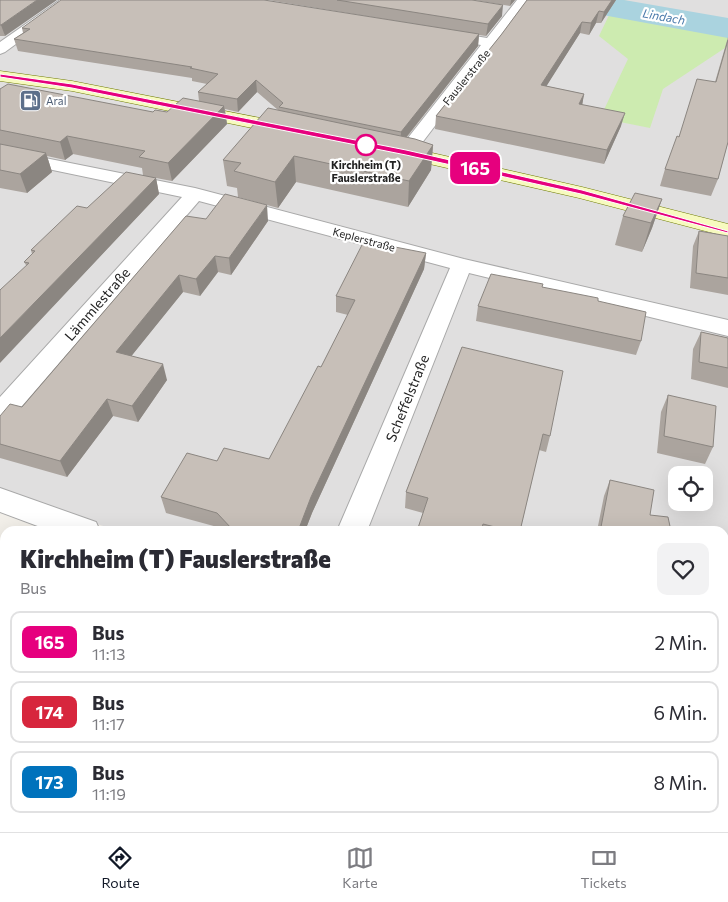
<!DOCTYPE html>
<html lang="de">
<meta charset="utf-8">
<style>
:root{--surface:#fff;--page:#f2f2f3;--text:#2b2b33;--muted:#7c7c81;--line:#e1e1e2;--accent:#111827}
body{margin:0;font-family:Commissioner,sans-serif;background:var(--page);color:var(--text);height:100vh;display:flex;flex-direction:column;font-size:19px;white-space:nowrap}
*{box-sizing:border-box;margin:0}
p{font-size:16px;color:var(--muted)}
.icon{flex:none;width:28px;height:28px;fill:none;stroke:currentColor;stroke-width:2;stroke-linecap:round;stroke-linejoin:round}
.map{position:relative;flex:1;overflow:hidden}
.details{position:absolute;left:0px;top:526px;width:729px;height:306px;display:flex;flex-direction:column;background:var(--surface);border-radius:15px 15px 0 0;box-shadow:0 5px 20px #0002}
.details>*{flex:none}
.badge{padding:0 10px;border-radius:8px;font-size:18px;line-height:32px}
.controls{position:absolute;left:668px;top:466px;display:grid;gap:10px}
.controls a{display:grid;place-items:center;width:45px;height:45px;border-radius:10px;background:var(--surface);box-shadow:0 5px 20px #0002;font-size:25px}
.map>.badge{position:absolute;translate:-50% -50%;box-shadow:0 0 0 2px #fff}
.round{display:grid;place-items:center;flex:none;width:52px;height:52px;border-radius:10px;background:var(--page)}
.head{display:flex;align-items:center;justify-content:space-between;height:85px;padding:0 20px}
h1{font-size:24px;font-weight:800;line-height:38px}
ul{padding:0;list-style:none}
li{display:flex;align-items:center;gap:15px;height:62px;margin:0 10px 8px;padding:0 10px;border:2px solid var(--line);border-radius:10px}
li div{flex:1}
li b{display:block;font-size:19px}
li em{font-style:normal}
li .badge{min-width:55px;font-weight:700;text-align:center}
.tabs{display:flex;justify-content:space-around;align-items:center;height:70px;border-top:1px solid var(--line);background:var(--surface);font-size:14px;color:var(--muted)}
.tabs a{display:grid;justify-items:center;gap:2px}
.tabs .on{color:var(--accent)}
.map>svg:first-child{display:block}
.residential{fill:#e0dfdf;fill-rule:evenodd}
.grass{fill:#cdebb0}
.parking{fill:#e2e2e2}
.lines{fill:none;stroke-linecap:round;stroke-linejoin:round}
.river{fill:#aad3df;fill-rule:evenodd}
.minor-casing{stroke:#a9a9a9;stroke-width:2}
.secondary-casing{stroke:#707d05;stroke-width:1}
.path{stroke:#fa8072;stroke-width:4;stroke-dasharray:3 3;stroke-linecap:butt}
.minor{fill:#fff;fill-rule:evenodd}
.secondary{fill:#f7fabf;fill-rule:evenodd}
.wall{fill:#aba49e}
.shaded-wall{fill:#8b8681}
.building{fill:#c7bfb8;stroke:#8b8681}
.line{fill:#e6007e;stroke:#fff}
.stop-dot{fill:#fff;stroke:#e6007e;stroke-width:2.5}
.labels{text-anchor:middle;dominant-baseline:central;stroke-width:4.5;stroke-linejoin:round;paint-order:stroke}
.far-street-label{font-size:11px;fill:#222;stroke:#fff}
.far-service-label{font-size:11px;fill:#4e5e75;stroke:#fff;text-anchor:start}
.far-stop-label{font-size:11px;font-weight:bold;fill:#222;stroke:#fff}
.far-water-label{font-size:12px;font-style:italic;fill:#4a7aab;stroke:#fff}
.street-label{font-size:14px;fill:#222;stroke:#fff}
</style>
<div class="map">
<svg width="728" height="832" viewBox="0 0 728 832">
<rect width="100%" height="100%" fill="#f2efe9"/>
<path class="residential" d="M0 0H728V738L724 736V531H118L0 491ZM676 475H704V502H676Z"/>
<path class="grass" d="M552 0H622L728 20V46L663 89 650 128 600 118 628 59 599 36 611 11Z"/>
<path class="parking" d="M0 679 5 681V828H61L59 832H0Z"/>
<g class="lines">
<path class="river" d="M554 0H624L728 18V38L570 9 559 7Z"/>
<defs>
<path id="minor" d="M60 0H76L5 52 0 54V42Z
M517 0H531L498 46 495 47 412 156H400L397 152 400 148 481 45 439 38 437 35 439 32 444 31 487 38Z
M0 149 195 188 464 259 728 320V336L469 273 367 531H337L450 268 199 201 9 421 0 424V397L182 197 0 159Z
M0 488 96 522 100 531H51L0 512Z
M724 732 728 733V770L724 768Z"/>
<path id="secondary" d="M0 71 72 81 291 124 297 126 300 130 297 134 291 136 72 91 0 81Z
M397 145 582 187 728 224V237L579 198 390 155 387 151 390 147Z"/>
</defs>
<use href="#minor" class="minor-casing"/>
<use href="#secondary" class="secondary-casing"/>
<path class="path" d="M0 591 5 593
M601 828 612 832"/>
<use href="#minor" class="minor"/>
<use href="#secondary" class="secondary"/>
</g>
<path class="wall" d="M0 0 5 36H0Z
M268 0H472L502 16 486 36 479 35 478 46 407 137 433 145 431 170 408 207 296 182 278 208 238 197 237 188 227 186 223 160 278 110 257 92 238 112 225 109 227 124 172 181 156 178 159 194 36 324 26 265 24 262 32 254 31 250 87 208 143 175 142 168 73 154 65 160 47 156 52 172 27 193 0 188V89L153 112H167L199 101 198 92 207 84 192 81V78L18 51 14 39 23 33 22 28 414 24Z
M474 0H515L510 6Z
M527 0H616L601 23H596L589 35 580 33 546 86 584 94 582 105 621 126 604 164 435 129 436 116 501 35Z
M728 37V142L718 179 711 196 660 186 665 169 679 136 715 82Z
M662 199 652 228 642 252 615 245 623 216Z
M206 219 268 221 231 275 218 272 200 296 183 292 131 356 167 380 138 422 113 416 67 477 0 458V416L22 407Z
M699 231 728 236V295L690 288 693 246Z
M426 253 424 269 312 513 305 531H224L221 528 166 513 161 497 217 461 269 459 321 367 348 315 336 312V296Z
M542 287 598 301 641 341 636 355 476 321 478 306Z
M701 332 728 338V388L691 379 693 349Z
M462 347 550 436 546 452 539 450 520 531H417L423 513 405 508 406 492Z
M668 395 713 447 705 464 657 453 661 412Z
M610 480 650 515 671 531H597L604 496Z"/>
<path class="shaded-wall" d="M37 0H57L5 36 1 25Z
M511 0H515L510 6Z
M612 0H616L601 23 604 12Z
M503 5 502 16 486 36 488 24Z
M599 11 596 23 589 35 591 23Z
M582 22 580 33 539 98 541 85Z
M479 34 478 46 400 145 401 132Z
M256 80 257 92 238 112 237 99Z
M584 94 582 106 579 104Z
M224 106 227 124 172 181 168 163Z
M625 113 621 126 604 164 607 150Z
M67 136 73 154 65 160 60 142Z
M433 145 431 170 408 207 409 181Z
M46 153 52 172 27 193 20 174Z
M294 156 296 182 278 208 275 182Z
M156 178 159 194 0 363V338Z
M662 199 652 228 642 252 651 223Z
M267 205 268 221 231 275 229 258Z
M426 253 424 269 312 513 305 531H298L311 497Z
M215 256 218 272 200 296 196 279Z
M179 275 183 292 121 369 116 352Z
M163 364 167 380 138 422 132 406Z
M107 399 113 416 67 477 60 461Z"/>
<path class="building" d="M0 0H37L1 25H0Z
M61 0H264L479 34 401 132 279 107 283 103 256 80 237 99 198 92 218 74 190 68 192 67 14 39 30 29 22 28Z
M337 0H472L503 5 488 24Z
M527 0H612L604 12 599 11 591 23 582 22 541 85 584 94 579 104 625 113 607 150 436 116 501 35Z
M728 40V142L718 179 665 169 677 136 679 137 697 79 716 82Z
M8 84 153 112 155 110 167 112 183 98 224 106 168 163 139 157 145 151 67 136 60 142 0 130V89Z
M268 108 415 139 433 145 409 181 294 156 275 182 234 171 241 163 223 160Z
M0 144 46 153 20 174 0 170Z
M126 172 156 178 0 338V290L29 263 24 262 35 251 31 250 77 206 87 208Z
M635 193 662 199 651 223 623 216Z
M225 194 267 205 229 258 215 256 196 279 179 275 116 352 163 364 132 406 107 399 60 461 0 444V416L10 404 22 407 186 216 206 219Z
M699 231 728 236V278L696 273Z
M364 241 426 253 311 497 298 531H244L232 529 217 513 161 497 187 453 217 461 224 448 269 459 318 366 321 367 355 300 336 296Z
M491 274 543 284 542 287 598 298V301L646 312 641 341 478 306Z
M701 332 728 338V368L699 362Z
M462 347 563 371 550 436 543 434 520 531H511L483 524 481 531H417L428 498 406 492Z
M668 395 716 406 713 447 664 436Z
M610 480 654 490 650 515 668 517 671 531H615L614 528 601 527Z
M43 828H444L455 832H40Z"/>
<path class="line" d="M0 74 72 84 406 150 582 190 728 231V233L581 194 406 155 72 88 0 77Z"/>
<defs>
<symbol id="fuel-square" viewBox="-11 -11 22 22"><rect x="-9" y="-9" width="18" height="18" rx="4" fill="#5c6f8a" stroke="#fff"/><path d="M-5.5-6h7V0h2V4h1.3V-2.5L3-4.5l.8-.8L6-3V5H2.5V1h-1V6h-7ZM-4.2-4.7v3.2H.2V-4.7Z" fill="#fff"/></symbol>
</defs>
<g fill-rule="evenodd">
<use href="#fuel-square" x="18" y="88" width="25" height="25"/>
</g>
<circle class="stop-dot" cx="366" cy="145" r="10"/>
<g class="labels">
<g class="far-street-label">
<text transform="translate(466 77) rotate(-51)">Fauslerstraße</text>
<text transform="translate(364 239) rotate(15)">Keplerstraße</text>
</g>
<g class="far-service-label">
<text x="46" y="100">Aral</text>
</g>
<g class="far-stop-label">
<text x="366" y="164">Kirchheim (T)<tspan x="366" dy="13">Fauslerstraße</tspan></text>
</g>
<g class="far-water-label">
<text transform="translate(664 16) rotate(10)">Lindach</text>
</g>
<g class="street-label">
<text transform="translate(97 304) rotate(-49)">Lämmlestraße</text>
<text transform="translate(407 398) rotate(-68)">Scheffelstraße</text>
</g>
</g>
</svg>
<div class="controls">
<a><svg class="icon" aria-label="locate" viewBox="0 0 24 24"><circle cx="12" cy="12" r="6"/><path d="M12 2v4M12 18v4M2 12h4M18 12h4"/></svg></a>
</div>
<b class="badge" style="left:475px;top:168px;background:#e6007e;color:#fff">165</b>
<section class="details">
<div class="head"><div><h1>Kirchheim (T) Fauslerstraße</h1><p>Bus</p></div><a class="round"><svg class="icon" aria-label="heart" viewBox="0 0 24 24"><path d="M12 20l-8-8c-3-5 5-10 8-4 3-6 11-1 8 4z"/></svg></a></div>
<ul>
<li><span class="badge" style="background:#e6007e;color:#fff">165</span><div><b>Bus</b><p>11:13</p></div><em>2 Min.</em></li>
<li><span class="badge" style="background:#d7263d;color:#fff">174</span><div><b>Bus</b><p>11:17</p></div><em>6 Min.</em></li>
<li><span class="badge" style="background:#0072bc;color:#fff">173</span><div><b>Bus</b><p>11:19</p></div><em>8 Min.</em></li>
</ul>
</section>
</div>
<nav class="tabs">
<a class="on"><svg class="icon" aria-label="directions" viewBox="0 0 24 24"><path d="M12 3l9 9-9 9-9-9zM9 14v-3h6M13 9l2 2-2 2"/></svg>Route</a>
<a><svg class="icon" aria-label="map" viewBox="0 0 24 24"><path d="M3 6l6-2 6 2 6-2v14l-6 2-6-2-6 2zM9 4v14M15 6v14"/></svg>Karte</a>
<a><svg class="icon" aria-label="tickets" viewBox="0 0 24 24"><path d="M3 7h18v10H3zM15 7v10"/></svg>Tickets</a>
</nav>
